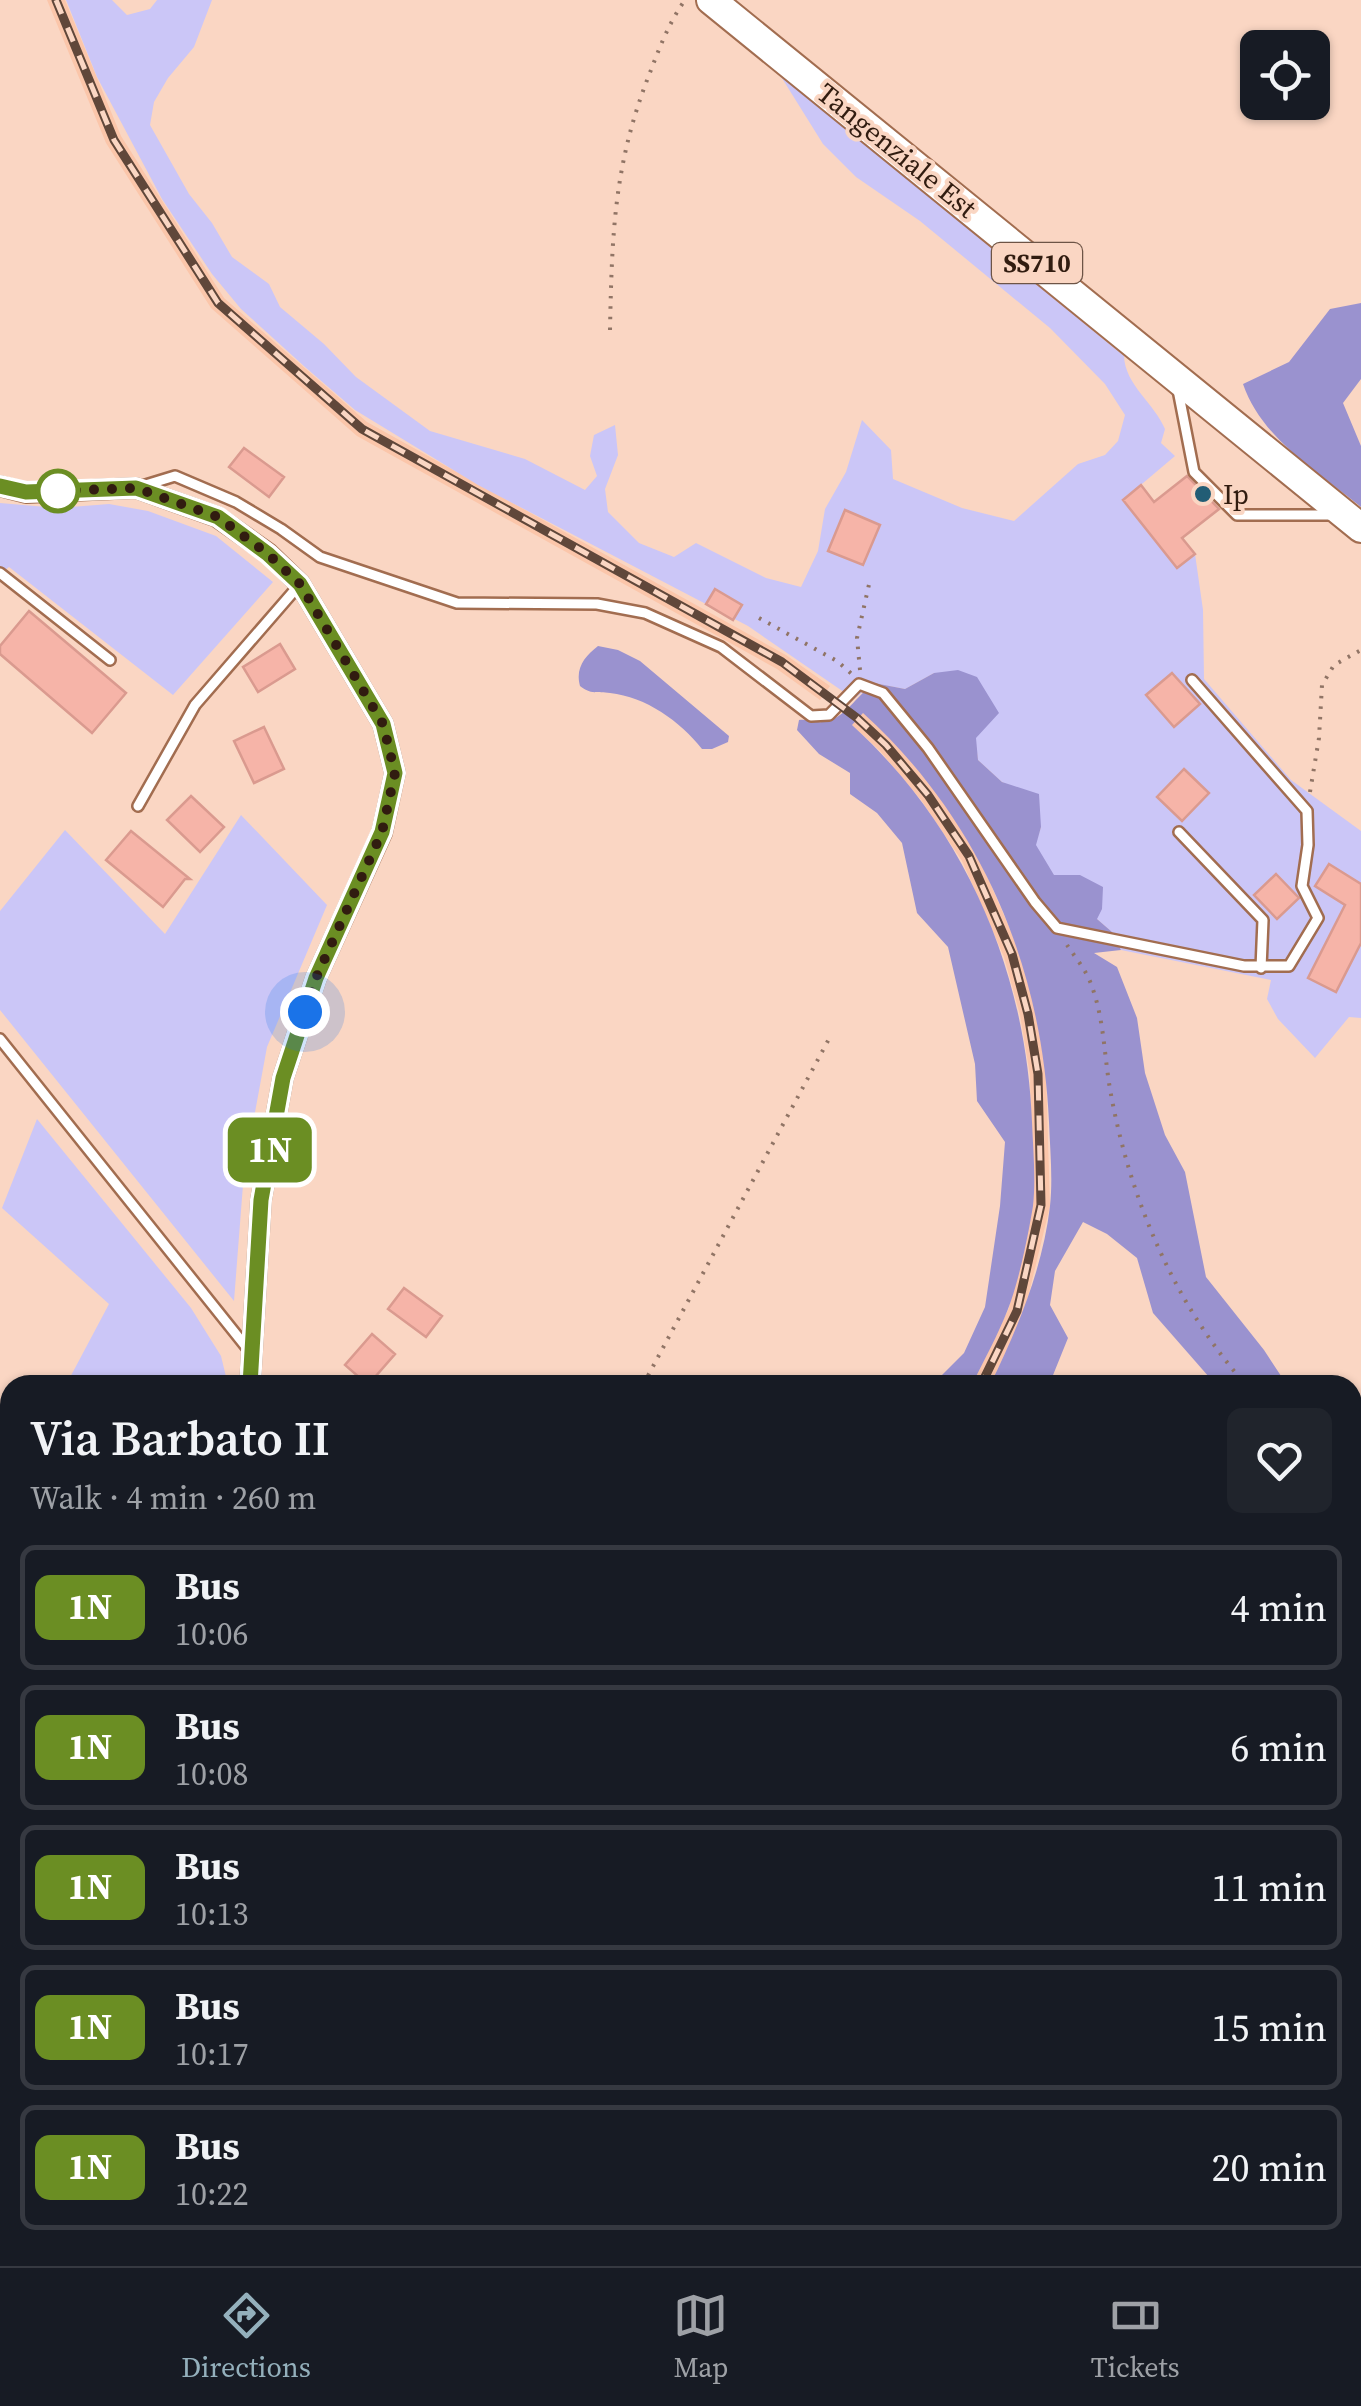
<!DOCTYPE html>
<meta charset="utf-8">
<style>
:root{--surface:#171b24;--page:#20242c;--text:#f1f3f6;--muted:#9ea1a6;--line:#363941;--accent:#94b0bc}
body{margin:0;font-family:"Source Serif 4",serif;background:var(--page);color:var(--text);height:100vh;display:flex;flex-direction:column;font-size:38px;white-space:nowrap}
*{box-sizing:border-box;margin:0}
p{font-size:32px;color:var(--muted)}
.icon{flex:none;width:55px;height:55px;fill:none;stroke:currentColor;stroke-width:2;stroke-linecap:round;stroke-linejoin:round}
.map{position:relative;flex:1;overflow:hidden}
.sheet{position:absolute;left:0px;top:1375px;width:1362px;height:892px;display:flex;flex-direction:column;background:var(--surface);border-radius:30px 30px 0 0;box-shadow:0 2px 8px #0004}
.sheet>*{flex:none}
.badge{padding:0 20px;border-radius:15px;font-size:35px;line-height:65px}
.buttons{position:absolute;left:1240px;top:30px;display:grid;gap:20px}
.buttons a{display:grid;place-items:center;width:90px;height:90px;border-radius:15px;background:var(--surface);box-shadow:0 2px 8px #0004;font-size:50px}
.you{position:absolute;width:50px;height:50px;margin:-25px;border:8px solid #fff;border-radius:50%;background:#1a73e8;box-shadow:0 0 0 15px #1a73e833}
.map>.badge{position:absolute;translate:-50% -50%;box-shadow:0 0 0 5px #fff}
.round{display:grid;place-items:center;flex:none;width:105px;height:105px;border-radius:15px;background:var(--page)}
.headline{display:flex;align-items:center;justify-content:space-between;height:170px;padding:0 30px}
h1{font-size:48px;font-weight:600;line-height:75px}
ul{padding:0;list-style:none}
li{display:flex;align-items:center;gap:30px;height:125px;margin:0 20px 15px;padding:0 10px;border:5px solid var(--line);border-radius:15px}
li div{flex:1}
li b{display:block;font-size:38px}
li em{font-style:normal}
li .badge{min-width:110px;font-weight:700;text-align:center}
.tab-bar{display:flex;justify-content:space-around;align-items:center;height:140px;border-top:2px solid var(--line);background:var(--surface);font-size:28px;color:var(--muted)}
.tab-bar a{display:grid;justify-items:center;gap:5px}
.tab-bar .current{color:var(--accent)}
.map>svg:first-child{display:block}
.built{fill:#fbc6aa}
.green{fill:#cbc6f7}
.forest{fill:#9a92cf}
.lines{fill:none;stroke-linecap:round;stroke-linejoin:round}
.stream{stroke:#6cb7d9;stroke-width:5}
.building{fill:#f6b4a8;stroke:#da9a8f;stroke-width:2.5}
.lane-casing{stroke:#a26d50;stroke-width:14}
.street-casing{stroke:#a26d50;stroke-width:22}
.primary-casing{stroke:#a26d50;stroke-width:32}
.path{stroke:#907465;stroke-width:4;stroke-dasharray:2.5 8;stroke-linecap:butt}
.lane{stroke:#fff;stroke-width:9}
.street{stroke:#fff;stroke-width:18}
.primary{stroke:#fff;stroke-width:28}
.rail-casing{stroke:#60473a;stroke-width:9}
.rail{stroke:#fad6c3;stroke-width:5;stroke-dasharray:15;stroke-linecap:butt}
.line-casing{stroke:#fff;stroke-width:22}
.line{stroke:#6b8e23;stroke-width:15}
.walk{stroke:#311c10;stroke-width:10;stroke-dasharray:0 18}
.stop-dot{fill:#fff;stroke:#6b8e23;stroke-width:5}
.poi-dot{fill:#225d75;stroke:#fad6c3;stroke-width:4}
.labels{text-anchor:middle;dominant-baseline:central;stroke-width:8;stroke-linejoin:round;paint-order:stroke}
.shield{fill:#fad6c3;stroke:#6d5446;stroke-width:2.5}
.shield-label{font-size:25px;font-weight:bold;fill:#311c10}
.street-label{font-size:28px;fill:#311c10;stroke:#fad6c3}
.poi-label{font-size:28px;fill:#311c10;stroke:#fad6c3;text-anchor:start}
</style>
<div class="map">
<svg width="1361" height="2266" viewBox="0 0 1361 2266">
<rect width="100%" height="100%" fill="#fad6c3"/>
<path class="built" d="M47 0H65L121 136 224 298 367 422 786 655 830 686 820 700 777 669 357 436 211 308 106 143Z
M863 712 892 739 935 790 977 853 1020 952 1036 1012 1046 1073 1050 1206 1024 1314 990 1385H972L1009 1308 1033 1204 1030 1075 1020 1015 1004 957 962 861 921 800 880 751 851 724Z"/>
<path class="green" d="M66 0H112L127 15 150 9 157 0H212L194 47 168 78 154 102 150 125 189 194 212 223 232 257 269 284 280 307 324 344 356 377 430 431 525 459 585 490 597 476 590 456 594 435 615 425 618 455 605 489 608 512 639 543 674 557 696 543 766 578 801 587 818 551 825 509 846 472 862 420 891 450 893 479 962 508 1014 521 1078 464 1105 455 1118 441 1125 415 1105 384 1050 328 920 221 856 177 823 144 780 75 1124 356C1125 385 1155 404 1165 429L1161 443 1175 456 1123 500 1177 567 1195 554 1203 610 1204 679 1291 780 1361 831V1018L1349 1017 1315 1058 1278 1019 1267 999 1271 980 1121 950 1112 932 1097 919 1080 875 1054 876 1035 845 1041 827 1015 788 1002 782 978 760 975 738 934 673 905 689 874 683 854 699 748 626 478 485 355 410 305 367 241 309 212 274 162 199 97 77Z
M0 503 58 508 109 504 148 511 216 536 273 582 173 695 9 567 0 574Z
M241 815 327 905 267 1047 244 1172 234 1301 0 1010V911L65 830 165 934Z
M37 1119 191 1308 221 1356 228 1385H66L109 1304 2 1208Z
M10 2024V2258H301L297 2266H0V2034Z
M353 2258H950L959 2266H346Z"/>
<path class="forest" d="M1361 303V379L1343 403 1361 446V507C1317 471 1262 439 1243 384L1289 362 1330 309Z
M598 646 618 650 640 661 729 736 728 742 712 749H702C680 721 646 697 610 693 597 691 591 695 580 686 575 668 585 656 598 646Z
M958 670 977 677 999 713 976 738 978 760 1002 782 1039 794 1041 827 1036 845 1054 875H1080L1103 887 1102 909 1097 919 1112 932 1121 950 1094 953 1117 967 1137 1018 1145 1073 1165 1135 1185 1172 1206 1277 1264 1350 1287 1385H1216L1153 1313 1137 1258 1107 1234 1083 1222 1055 1271 1050 1305 1068 1338 1049 1385H990C1017 1330 1043 1268 1050 1206 1053 1179 1050 1149 1049 1122 1042 965 980 819 863 713L852 725C965 828 1026 970 1032 1122 1033 1149 1036 1179 1033 1206 1028 1236 1019 1281 1008 1309 998 1335 984 1360 972 1385H932L964 1353 985 1307 1000 1206 1005 1142 977 1101 975 1064 948 947 917 913 902 843 877 813 850 794V773L819 754 797 730 799 720C808 719 815 723 823 722 844 720 857 695 874 683L905 689 934 673Z"/>
<g class="lines">
<path class="stream" d="M1352 1710 1361 1704
M318 2266 324 2258"/>
</g>
<path class="building" d="M244 448 284 477 269 497 229 467Z
M1187 476 1219 509 1182 538 1195 554 1177 568 1123 500 1141 485 1154 502Z
M845 510 880 525 863 565 828 551Z
M715 589 742 605 733 620 706 604Z
M29 611 126 693 92 733 0 654V646Z
M280 644 295 669 258 692 243 667Z
M1172 673 1200 704 1174 727 1146 695Z
M264 727 284 769 254 783 234 741Z
M1184 769 1209 793 1182 821 1157 797Z
M191 796 224 827 200 852 167 820Z
M131 831 190 879H185L163 907 106 860Z
M1329 864 1361 884V943L1336 992 1308 978 1345 905 1315 886Z
M1276 874 1299 898 1277 919 1254 895Z
M404 1288 442 1316 426 1337 388 1309Z
M372 1334 395 1354 368 1385 345 1365Z"/>
<g class="lines">
<defs>
<path id="lane" d="M1178 390 1194 472 1237 515H1332
M139 487 175 476 236 502 281 529 320 557 457 603 597 604 645 613 721 647 811 716 829 715 859 684 883 693 928 748 1035 902 1057 928 1244 966H1289L1318 918 1302 886 1308 845 1307 811 1192 680
M0 573 110 660
M138 806 195 705 300 584
M1179 832 1263 920 1261 968
M0 1039 251 1353
M336 1385 338 1382"/>
<path id="street" d="M0 486 26 493 136 488 217 517 268 553 300 584 383 724 395 773 382 833 316 978 283 1078 261 1200 250 1385
M0 2014 10 2005"/>
<path id="primary" d="M711 0 1361 528"/>
</defs>
<use href="#lane" class="lane-casing"/>
<use href="#street" class="street-casing"/>
<use href="#primary" class="primary-casing"/>
<path class="path" d="M610 330C612 232 614 162 651 70 660 46 670 21 685 0
M759 618 837 661 853 675
M860 670 857 638 870 580
M1310 792 1319 738 1322 685 1334 665 1361 650
M1067 945C1075 957 1086 970 1091 984 1104 1018 1104 1054 1110 1089 1129 1197 1174 1304 1246 1385
M643 1385 830 1037
M1352 1588 1361 1604"/>
<use href="#lane" class="lane"/>
<use href="#street" class="street"/>
<use href="#primary" class="primary"/>
<defs>
<path id="rail" d="M56 0 114 140 218 303 362 429 782 662 857 718 886 745 928 795 969 856 1012 954 1028 1014 1038 1074 1041 1205 1017 1311 981 1385
M1000 2258 1011 2266"/>
</defs>
<use href="#rail" class="rail-casing"/>
<use href="#rail" class="rail"/>
</g>
<g class="lines">
<defs>
<path id="line" d="M0 486 26 492 136 488 218 517 268 554 300 584 383 724 395 773 382 832 316 978 283 1078 261 1200 250 1385"/>
</defs>
<use href="#line" class="line-casing"/>
<use href="#line" class="line"/>
<path class="walk" d="M58 491 136 488 218 517 268 554 300 584 383 724 395 773 382 832 316 978 305 1012"/>
</g>
<circle class="stop-dot" cx="58" cy="491" r="20"/>
<circle class="poi-dot" cx="1203" cy="494" r="10"/>
<g class="labels">
<rect class="shield" x="992" y="243" width="90" height="40" rx="8"/>
<g class="shield-label">
<text x="1037" y="263">SS710</text>
</g>
<g class="street-label">
<text transform="translate(897 150) rotate(39)">Tangenziale Est</text>
</g>
<g class="poi-label">
<text x="1223" y="494">Ip</text>
</g>
</g>
</svg>
<div class="buttons">
<a><svg class="icon" aria-label="locate" viewBox="0 0 24 24"><circle cx="12" cy="12" r="6"/><path d="M12 2v4M12 18v4M2 12h4M18 12h4"/></svg></a>
</div>
<div class="you" style="left:305px;top:1012px"></div>
<b class="badge" style="left:270px;top:1150px;background:#6b8e23;color:#fff">1N</b>
<section class="sheet">
<div class="headline"><div><h1>Via Barbato II</h1><p>Walk · 4 min · 260 m</p></div><a class="round"><svg class="icon" aria-label="heart" viewBox="0 0 24 24"><path d="M12 20l-8-8c-3-5 5-10 8-4 3-6 11-1 8 4z"/></svg></a></div>
<ul>
<li><span class="badge" style="background:#6b8e23;color:#fff">1N</span><div><b>Bus</b><p>10:06</p></div><em>4 min</em></li>
<li><span class="badge" style="background:#6b8e23;color:#fff">1N</span><div><b>Bus</b><p>10:08</p></div><em>6 min</em></li>
<li><span class="badge" style="background:#6b8e23;color:#fff">1N</span><div><b>Bus</b><p>10:13</p></div><em>11 min</em></li>
<li><span class="badge" style="background:#6b8e23;color:#fff">1N</span><div><b>Bus</b><p>10:17</p></div><em>15 min</em></li>
<li><span class="badge" style="background:#6b8e23;color:#fff">1N</span><div><b>Bus</b><p>10:22</p></div><em>20 min</em></li>
</ul>
</section>
</div>
<nav class="tab-bar">
<a class="current"><svg class="icon" aria-label="directions" viewBox="0 0 24 24"><path d="M12 3l9 9-9 9-9-9zM9 14v-3h6M13 9l2 2-2 2"/></svg>Directions</a>
<a><svg class="icon" aria-label="map" viewBox="0 0 24 24"><path d="M3 6l6-2 6 2 6-2v14l-6 2-6-2-6 2zM9 4v14M15 6v14"/></svg>Map</a>
<a><svg class="icon" aria-label="tickets" viewBox="0 0 24 24"><path d="M3 7h18v10H3zM15 7v10"/></svg>Tickets</a>
</nav>
